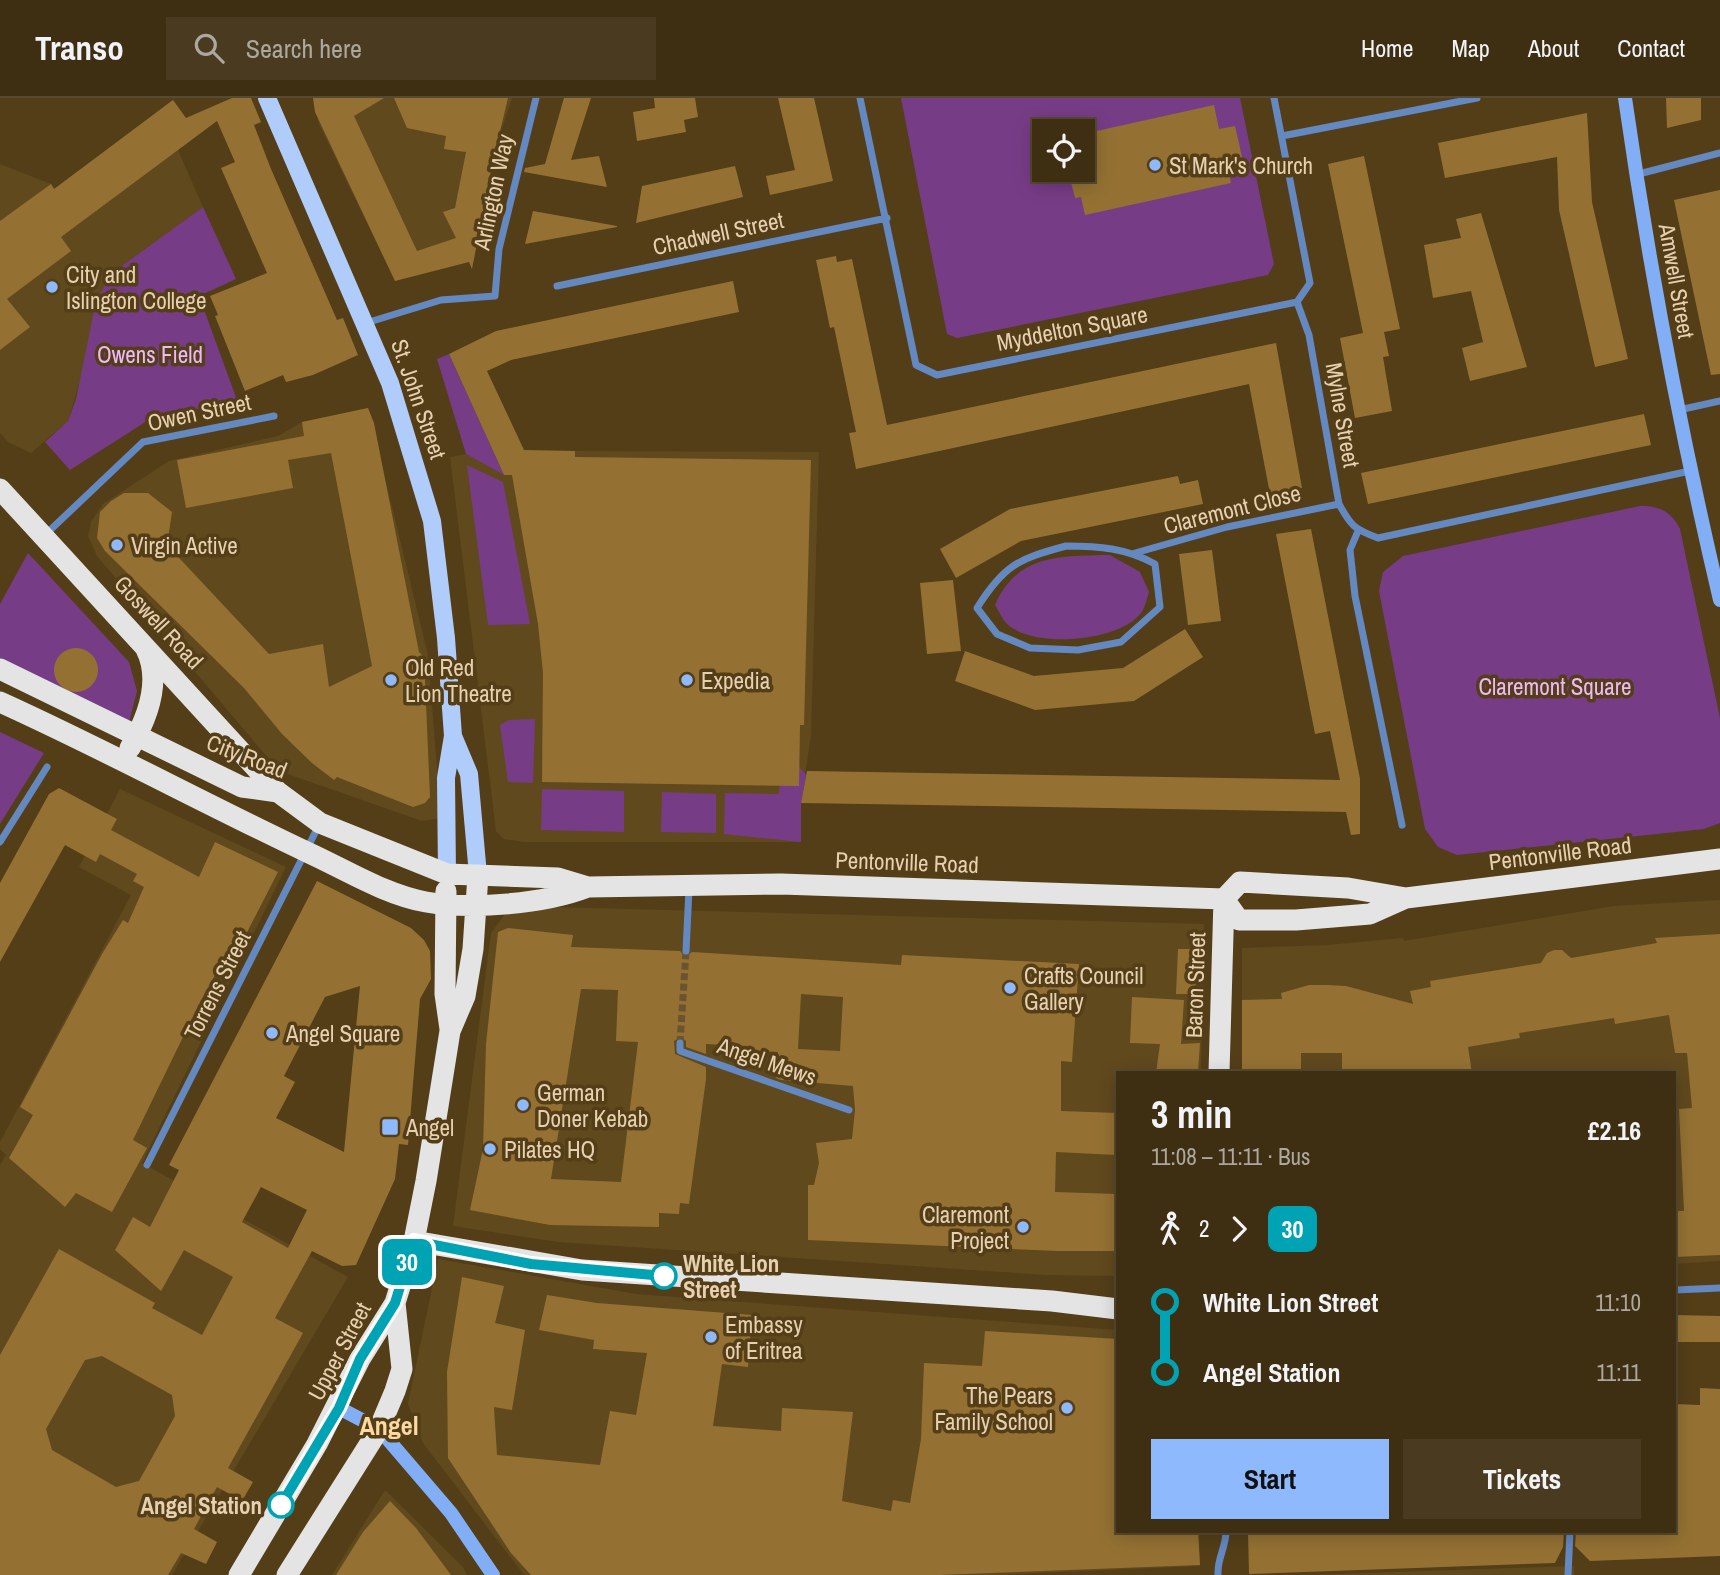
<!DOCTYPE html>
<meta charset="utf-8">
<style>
:root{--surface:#3e2e12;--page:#493a20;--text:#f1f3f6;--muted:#ada89f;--line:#574a32;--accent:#8eb9fc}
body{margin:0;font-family:"Archivo Narrow",sans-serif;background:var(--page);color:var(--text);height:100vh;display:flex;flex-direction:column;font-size:26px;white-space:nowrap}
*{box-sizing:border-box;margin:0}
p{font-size:23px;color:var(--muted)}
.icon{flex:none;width:38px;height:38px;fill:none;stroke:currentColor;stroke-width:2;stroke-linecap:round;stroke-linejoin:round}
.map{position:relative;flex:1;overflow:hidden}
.drawer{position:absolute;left:1116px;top:973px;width:560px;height:462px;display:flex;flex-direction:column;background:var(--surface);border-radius:0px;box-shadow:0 4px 18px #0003,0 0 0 2px var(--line)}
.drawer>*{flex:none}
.badge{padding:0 14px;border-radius:10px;font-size:24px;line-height:46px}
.controls{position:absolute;left:1032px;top:21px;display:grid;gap:14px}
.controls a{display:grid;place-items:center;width:63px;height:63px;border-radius:0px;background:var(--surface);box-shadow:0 4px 18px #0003,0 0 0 2px var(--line);font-size:35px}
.map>.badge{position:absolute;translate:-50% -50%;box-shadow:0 0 0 4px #fff}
.legs{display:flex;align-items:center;gap:10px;height:77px;padding:0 35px;font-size:23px}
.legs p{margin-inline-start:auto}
.head{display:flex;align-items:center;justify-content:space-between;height:119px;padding:0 35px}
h1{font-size:38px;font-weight:700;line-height:52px}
.cta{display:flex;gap:14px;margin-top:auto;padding:14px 35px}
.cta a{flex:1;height:80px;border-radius:0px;background:var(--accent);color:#111;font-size:28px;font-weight:700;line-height:80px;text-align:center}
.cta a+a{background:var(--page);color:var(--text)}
ul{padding:0 35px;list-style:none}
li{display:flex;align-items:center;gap:24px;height:70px;font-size:26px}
li i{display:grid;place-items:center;width:10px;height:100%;margin:0 9px;background:currentColor}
li i::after{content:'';width:18px;height:18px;margin:-9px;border:5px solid;border-radius:50%;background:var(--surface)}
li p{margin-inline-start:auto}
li:first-child i{background:linear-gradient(#0000 50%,currentColor 0)}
li:last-child i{background:linear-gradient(currentColor 50%,#0000 0)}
header{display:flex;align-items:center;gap:42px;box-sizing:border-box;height:98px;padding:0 35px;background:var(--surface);border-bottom:2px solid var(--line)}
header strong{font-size:33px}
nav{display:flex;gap:38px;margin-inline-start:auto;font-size:24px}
.search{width:490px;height:63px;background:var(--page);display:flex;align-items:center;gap:18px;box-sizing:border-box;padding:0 24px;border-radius:0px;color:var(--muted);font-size:26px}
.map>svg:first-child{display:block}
.built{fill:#61491e}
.green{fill:#773c86;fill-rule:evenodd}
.building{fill:#947133;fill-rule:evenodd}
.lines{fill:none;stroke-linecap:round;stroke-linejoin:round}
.street-tunnel{stroke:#69542f;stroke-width:7;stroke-dasharray:7 3.5;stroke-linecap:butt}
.street{stroke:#6488c0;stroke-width:7}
.secondary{stroke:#81aef5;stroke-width:14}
.primary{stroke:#afccfa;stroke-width:18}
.highway{stroke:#e4e4e4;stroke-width:21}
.line-1-casing{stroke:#fff;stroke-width:16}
.line-1{stroke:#00a3b4;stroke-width:10}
.poi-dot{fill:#8eb9fc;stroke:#533e18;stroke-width:2.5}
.stop-1-dot{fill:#fff;stroke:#00a3b4;stroke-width:3.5}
.labels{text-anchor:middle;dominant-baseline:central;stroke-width:7;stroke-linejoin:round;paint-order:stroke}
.poi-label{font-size:23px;fill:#e6d0af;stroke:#533e18;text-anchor:start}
.street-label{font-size:23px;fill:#e6d0af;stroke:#533e18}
.park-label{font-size:23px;fill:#eeb8fc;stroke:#533e18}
.stop-label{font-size:23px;font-weight:bold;fill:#e6d0af;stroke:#533e18;text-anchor:start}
.quarter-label{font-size:26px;font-weight:bold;fill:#fbd9a1;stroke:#533e18}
</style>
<header>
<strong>Transo</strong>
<div class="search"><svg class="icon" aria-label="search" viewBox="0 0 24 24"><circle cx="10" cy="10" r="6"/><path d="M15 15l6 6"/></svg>Search here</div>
<nav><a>Home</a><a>Map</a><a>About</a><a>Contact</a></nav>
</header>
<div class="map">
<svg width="1720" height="1477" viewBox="0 0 1720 1477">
<rect width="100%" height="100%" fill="#533e18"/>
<path class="built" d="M313 0H512L496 49 474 162 395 183 319 26Z
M173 2 198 37 178 52 203 109 112 175 68 323 31 355 8 344 0 335V66L51 86 55 91Z
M368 310 428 557 441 720 422 723 279 673 97 458 88 438 91 424 103 406 169 363 278 338 302 324Z
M575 353 819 354 811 637 801 705V744H524L504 741 496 733 450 359 466 356 504 377 574 379Z
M120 691 286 769 142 1065 348 1179 172 1477H0V1067L6 1057 0 1051V1044L131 797 79 769Z
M1720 802V1163L1675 1166V975H1242V850L1327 847 1403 840 1404 843 1614 808Z
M511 808 1204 826 1201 975H1118V1178L1046 1177 558 1144 453 1128 491 835Z
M438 1161 636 1196 1118 1232V1433H1199L1200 1468 995 1477H524L423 1345 408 1306Z
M385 1392 463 1469 467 1477H332Z
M1574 1468V1477H1308Z"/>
<path class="green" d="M901 0H1240L1274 166 1268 177 957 240 947 236ZM1045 33H1083V72H1045Z
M203 109 236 181 199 198 237 302 147 323 70 372 45 344 68 323 76 301 96 203 112 175Z
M449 256 504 377 466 356 437 261Z
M467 367 503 384 530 526 488 527Z
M1640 408C1658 407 1672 414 1680 431L1720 620V725L1704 731 1457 757 1438 749 1425 731 1379 493 1383 474 1403 458Z
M28 455 129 564 137 593 127 633 0 570V506Z
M1110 457 1140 474 1149 494C1147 500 1145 510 1141 515 1119 544 1034 551 1007 526 1002 521 999 513 995 507 1017 456 1060 458 1110 457Z
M535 621 533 685 508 684 500 627 509 622Z
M0 634 44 655 0 726Z
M791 659 806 677 801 705V744L724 736 725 695 779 696 781 673Z
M542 691 624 693V734L541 732Z
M662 694 716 696V735L661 734Z"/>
<path class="building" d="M232 0H251L261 24 254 27 271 71 337 222 343 220 358 257 313 277 286 284 283 277 245 293 215 218 218 217 210 198 267 175 221 70 235 64 217 23 61 139 71 153 7 201 30 229 0 252V123L51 86 54 91 173 2 186 20Z
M313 0H384L354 18 417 153 456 140 443 114 455 110 466 54 444 51 446 38 407 30 394 0H508L492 67 472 171 469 164 395 183 315 14Z
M564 0H591L571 62 599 58 607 89 524 74 525 70 545 66Z
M654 0H695L698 19 684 22 686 34 637 43 633 14 655 10Z
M778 0H814L833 83 770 97 766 78 795 72Z
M1666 0H1701V22L1667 30Z
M1214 7 1219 31 1235 28 1242 59 1226 62 1231 85 1085 117 1081 99 1075 100 1068 72H1083V36Z
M1587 15 1592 104 1628 261 1595 269 1559 112 1557 59 1445 80 1438 45Z
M1364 58 1400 231 1384 234 1389 258 1383 259 1392 313 1355 320 1340 240 1363 235 1328 66Z
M735 68 743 99 636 125 642 88Z
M1720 92V276L1711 277 1674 102Z
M533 113 617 128V129L525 146Z
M1481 115 1527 269 1470 283 1462 250 1483 244 1471 193 1433 200 1424 147 1461 140 1456 121Z
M836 158 837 164 852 161 887 327 1276 245 1302 390 1270 396 1249 286 856 371 849 335 856 334 834 229 830 230 816 162Z
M733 183 739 214 511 262 487 273 524 352 575 353V359L811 362 804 627H800L799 688 542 684 543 575 538 526 512 377H504L449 256 496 233Z
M368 310 374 325 419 554 424 559 430 699 425 705 413 709 337 679 334 682 312 665 282 636 244 590 105 453 97 440 100 414 111 403 124 395H148L172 414 167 447 269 556 323 546 329 589 372 568 331 355 288 362 293 390 186 410 177 362 304 338 302 324Z
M1644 316 1651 347 1368 406 1361 375Z
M1178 378 1180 386 1198 382 1203 406 1021 443 956 480 940 451 1010 411Z
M1311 431 1360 681V736L1351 737 1346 714 801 705 807 673 1340 682 1330 633 1315 636 1276 436Z
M1212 452 1221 523 1188 527 1179 456Z
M953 482 961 553 927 556 920 485Z
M1185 531 1203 559 1134 603 1035 612 955 583 965 553 1034 578 1123 570Z
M54 572a22 22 0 1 1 44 0a22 22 0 1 1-44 0Z
M59 690 117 721 111 732 199 779 215 744 278 774 239 850 232 846 199 906 133 1042 147 1050 112 1114 76 1095 65 1109 9 1060 33 1017 20 1009 102 856 123 822 128 825 144 789 133 783 137 776 100 756 96 764 65 747 0 864V785L49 696Z
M317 783 411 830 424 842 430 853 431 881 420 901 408 1047 399 1046 395 1081 356 1167 342 1168 312 1153 275 1220 303 1235 228 1370 253 1384 242 1403 217 1389 194 1431 217 1444 206 1466 181 1455 168 1477H0V1257L59 1151 155 1205 152 1210 202 1237 233 1179 184 1152 161 1193 115 1152 133 1119 150 1129 179 1072 169 1067ZM360 888 344 1054 276 1020 295 984 284 978 325 899ZM261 1089 307 1112 288 1150 242 1124ZM102 1258 172 1297 175 1318 139 1383 116 1389 52 1352 46 1331 85 1262Z
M508 830 573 837 571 849 680 853 685 859 692 854 901 867 902 857 1079 866 1072 964 1061 963V1013L1118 1015 1116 1057 1056 1054 1055 1094 1117 1096 1118 1153H1058L808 1142V1087H814L819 1065 816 1045 852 1041 855 1012 853 988 781 982 776 980 778 954 748 952V948L706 946V956L686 949V943L681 939 674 943 675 956 706 969V981L689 1106 680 1105 679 1116 659 1115V1129L550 1127 470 1112 483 1051 486 946 498 834ZM581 891 618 892 616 943 638 944 621 1084 551 1081ZM801 896 843 899 840 953 798 951Z
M1720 836V1157L1675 1159V1113H1684L1679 1011 1692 1010 1687 955H1675L1669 917 1615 926 1614 920 1519 935 1520 940 1468 949 1472 975H1342V955H1301V975H1242V902L1282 901 1281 895 1309 887H1327L1346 888 1413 906 1410 893 1431 889 1430 883 1541 865 1547 855 1554 852H1562L1571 860 1657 845 1655 840Z
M1178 851H1197L1195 896H1176Z
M1132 899 1184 902 1181 946 1200 945 1198 975H1156L1160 946 1130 945Z
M462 1179 504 1188 495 1225 525 1232 512 1312 494 1309 497 1357 600 1367 610 1313 636 1317 647 1255 593 1251 594 1242 539 1232 547 1197 597 1205 752 1217 748 1269 722 1266 713 1328 781 1333 782 1310 853 1314 842 1403 891 1413 893 1402 910 1405 921 1341 924 1265 982 1268 985 1233 1118 1241V1433H1198L1200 1467 939 1477H531L511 1455 448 1360 447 1274Z
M1675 1217 1720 1218V1244H1675Z
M1700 1290 1720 1291V1458L1590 1463 1575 1448 1576 1433H1675V1306L1700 1307Z
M390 1403 416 1430 451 1477H336L363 1434Z
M1248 1433H1564L1563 1449 1555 1465 1249 1476Z"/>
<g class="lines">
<path class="street-tunnel" d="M680 945 686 853"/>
<path class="street" d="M860 0 916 267 937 277 1297 204 1310 185 1274 0
M1282 38 1477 0
M1635 77 1720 55
M557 188 887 120
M1297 204 1309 237 1339 406C1351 428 1354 431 1378 440L1690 373
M366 225 441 202 495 198 499 151 536 0
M1679 312 1720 303
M1358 433 1350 452 1355 498 1402 727
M46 436 143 344 274 318
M1066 448C1099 448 1126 450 1155 466L1160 509 1121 544 1078 552 1030 550 997 536 977 510C1004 467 1018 461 1066 448Z
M1135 455 1227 429 1339 406
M0 744 47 669
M686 853 689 791
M680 945V953L849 1012
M147 1067 319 727
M1675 1192 1720 1190
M1218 1477C1217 1460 1226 1450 1226 1433
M1568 1477 1570 1433"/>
<path class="secondary" d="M1625 0C1649 169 1681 336 1720 502
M339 1310 379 1331 451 1415 493 1477"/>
<path class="primary" d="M267 0 390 285 432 423 446 540 453 638 446 680 447 776
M453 638 469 676 478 777"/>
<path class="highway" d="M0 391 278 694 320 725 447 776 558 780 588 789
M0 571 242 689 278 694
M0 604C104 651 205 706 309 755 346 772 386 797 426 804 473 812 544 806 588 789L781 786 1224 801
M130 650C147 621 162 583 146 551
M446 793 445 896 450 931
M1224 801 1240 784 1348 790 1406 800 1720 761
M1224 801 1239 822H1296L1370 816 1406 800
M1219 975 1224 801
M414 1143 582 1172 1052 1203 1118 1211
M239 1477 317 1346 360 1261 395 1205 414 1143 426 1083 450 933 465 898 473 851 478 777
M287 1477 379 1331 395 1293 402 1271 395 1205"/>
</g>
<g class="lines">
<defs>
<path id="line-1" d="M281 1407 339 1310 360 1261 395 1205 414 1143 531 1166 664 1178"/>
</defs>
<use href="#line-1" class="line-1-casing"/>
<use href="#line-1" class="line-1"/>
</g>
<g class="poi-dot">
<circle cx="1155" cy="67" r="7"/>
<circle cx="52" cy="189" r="7"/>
<circle cx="117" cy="447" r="7"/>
<circle cx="391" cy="582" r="7"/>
<circle cx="687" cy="582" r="7"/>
<circle cx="1010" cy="890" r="7"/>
<circle cx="272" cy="935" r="7"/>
<circle cx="523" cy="1007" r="7"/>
<rect x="381" y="1020" width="18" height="18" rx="3.5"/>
<circle cx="490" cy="1051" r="7"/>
<circle cx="1023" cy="1129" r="7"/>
<circle cx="711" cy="1239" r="7"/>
<circle cx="1067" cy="1310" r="7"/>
</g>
<g class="stop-1-dot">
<circle cx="664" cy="1178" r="12"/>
<circle cx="281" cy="1407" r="12"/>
</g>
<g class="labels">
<g class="poi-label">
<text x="1169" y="67">St Mark's Church</text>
<text x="66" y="176">City and<tspan x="66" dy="26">Islington College</tspan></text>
<text x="131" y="447">Virgin Active</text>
<text x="405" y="569">Old Red<tspan x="405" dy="26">Lion Theatre</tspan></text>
<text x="701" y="582">Expedia</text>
<text x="1024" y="877">Crafts Council<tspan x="1024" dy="26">Gallery</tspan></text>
<text x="286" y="935">Angel Square</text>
<text x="537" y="994">German<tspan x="537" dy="26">Doner Kebab</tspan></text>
<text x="406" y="1029">Angel</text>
<text x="504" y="1051">Pilates HQ</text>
<text x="1009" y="1116" text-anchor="end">Claremont<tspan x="1009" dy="26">Project</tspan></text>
<text x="725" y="1226">Embassy<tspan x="725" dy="26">of Eritrea</tspan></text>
<text x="1053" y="1297" text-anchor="end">The Pears<tspan x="1053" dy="26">Family School</tspan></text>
</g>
<g class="street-label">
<text transform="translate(493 94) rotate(-78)">Arlington Way</text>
<text transform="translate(718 135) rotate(-12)">Chadwell Street</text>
<text transform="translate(1677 183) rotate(80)">Amwell Street</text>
<text transform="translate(1072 230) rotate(-11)">Myddelton Square</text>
<text transform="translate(419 301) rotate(71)">St. John Street</text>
<text transform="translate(199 314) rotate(-12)">Owen Street</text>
<text transform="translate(1343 317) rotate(80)">Mylne Street</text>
<text transform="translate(1232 411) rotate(-14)">Claremont Close</text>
<text transform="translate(159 524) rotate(47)">Goswell Road</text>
<text transform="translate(247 658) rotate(21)">City Road</text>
<text transform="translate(1560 755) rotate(-7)">Pentonville Road</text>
<text transform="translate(907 764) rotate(2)">Pentonville Road</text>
<text transform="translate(217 887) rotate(-63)">Torrens Street</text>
<text transform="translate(1195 887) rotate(-88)">Baron Street</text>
<text transform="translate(767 963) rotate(19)">Angel Mews</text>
<text transform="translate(339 1253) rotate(-62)">Upper Street</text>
</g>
<g class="park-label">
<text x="150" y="256">Owens Field</text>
<text x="1555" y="588">Claremont Square</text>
</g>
<g class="stop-label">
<text x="683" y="1165">White Lion<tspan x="683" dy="26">Street</tspan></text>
<text x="262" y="1407" text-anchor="end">Angel Station</text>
</g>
<g class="quarter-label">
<text x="389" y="1327">Angel</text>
</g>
</g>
</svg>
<div class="controls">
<a><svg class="icon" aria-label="locate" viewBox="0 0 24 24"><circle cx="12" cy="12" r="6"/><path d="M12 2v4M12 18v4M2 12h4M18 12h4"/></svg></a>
</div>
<b class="badge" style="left:407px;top:1164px;background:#00a3b4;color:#fff">30</b>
<section class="drawer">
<div class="head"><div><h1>3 min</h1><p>11:08 – 11:11 · Bus</p></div><b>£2.16</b></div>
<div class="legs"><svg class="icon" aria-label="walk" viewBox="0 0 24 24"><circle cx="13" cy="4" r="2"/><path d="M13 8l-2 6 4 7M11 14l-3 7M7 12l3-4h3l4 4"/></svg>2<svg class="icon" aria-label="forward" viewBox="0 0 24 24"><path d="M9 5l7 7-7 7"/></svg><b class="badge" style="background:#00a3b4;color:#fff">30</b></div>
<ul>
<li><i style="color:#00a3b4"></i><b>White Lion Street</b><p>11:10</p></li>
<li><i style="color:#00a3b4"></i><b>Angel Station</b><p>11:11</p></li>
</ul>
<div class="cta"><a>Start</a><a>Tickets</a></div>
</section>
</div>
